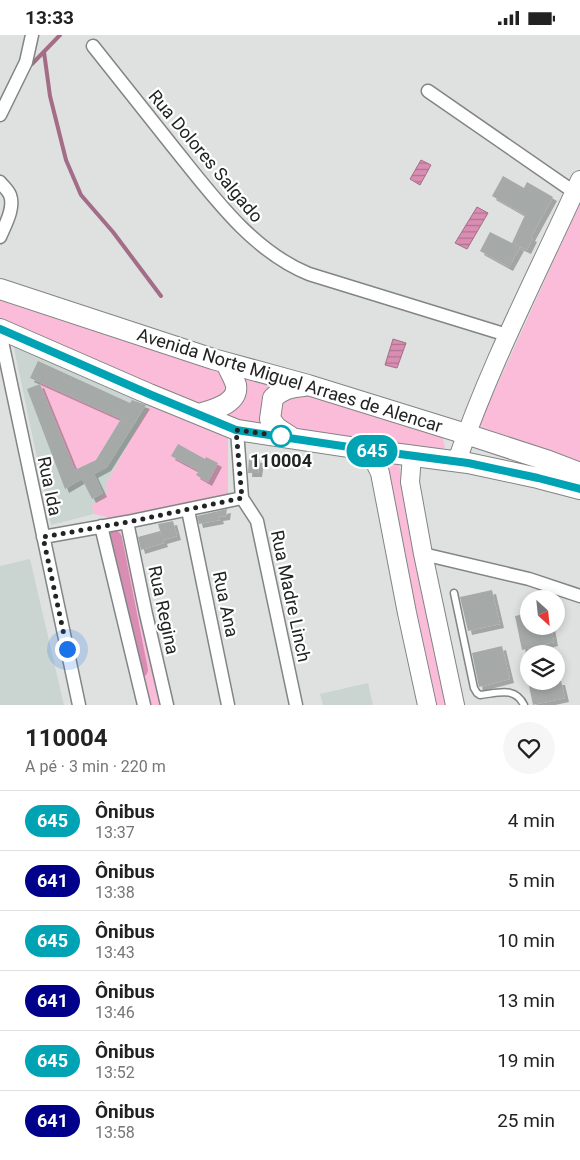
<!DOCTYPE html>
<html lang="pt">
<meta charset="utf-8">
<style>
:root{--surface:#fff;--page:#f6f6f6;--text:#222;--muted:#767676;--line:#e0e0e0}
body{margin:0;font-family:Roboto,sans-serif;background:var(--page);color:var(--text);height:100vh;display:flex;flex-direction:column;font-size:19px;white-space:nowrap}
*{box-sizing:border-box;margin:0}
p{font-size:16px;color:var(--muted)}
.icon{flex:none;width:28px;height:28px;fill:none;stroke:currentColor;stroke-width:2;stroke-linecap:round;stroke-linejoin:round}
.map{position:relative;height:670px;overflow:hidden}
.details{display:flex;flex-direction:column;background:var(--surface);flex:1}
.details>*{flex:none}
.badge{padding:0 10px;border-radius:16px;font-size:18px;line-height:32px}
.needle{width:32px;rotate:153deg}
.fabs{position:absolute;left:520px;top:555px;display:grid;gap:10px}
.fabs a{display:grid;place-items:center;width:45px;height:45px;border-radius:50%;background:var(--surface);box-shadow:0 2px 8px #0003;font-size:25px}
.you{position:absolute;width:25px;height:25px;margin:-12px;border:4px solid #fff;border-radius:50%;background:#1a73e8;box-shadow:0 0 0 8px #1a73e833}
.map>.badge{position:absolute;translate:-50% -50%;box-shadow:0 0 0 2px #fff}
.round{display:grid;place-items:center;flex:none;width:52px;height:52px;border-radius:26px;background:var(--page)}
.headline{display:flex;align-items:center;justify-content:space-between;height:85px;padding:0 25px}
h1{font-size:24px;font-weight:700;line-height:38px}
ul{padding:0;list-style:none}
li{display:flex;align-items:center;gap:15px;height:60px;padding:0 25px;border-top:1px solid var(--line)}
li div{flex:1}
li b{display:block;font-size:19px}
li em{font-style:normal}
li .badge{min-width:55px;font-weight:700;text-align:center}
.status{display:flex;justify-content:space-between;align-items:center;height:35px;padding:0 25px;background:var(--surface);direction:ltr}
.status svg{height:14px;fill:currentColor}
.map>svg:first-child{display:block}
.built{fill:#cad5d2}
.green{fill:#fabcd8}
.water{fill:url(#water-rules);stroke:#a36d87}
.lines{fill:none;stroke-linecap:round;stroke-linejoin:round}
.stream{stroke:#a36d87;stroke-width:4}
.canal{stroke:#da8db2;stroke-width:14}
.building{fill:#a5a9a8;filter:url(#shadow)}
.lane-casing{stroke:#828585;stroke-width:9}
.street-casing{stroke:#828585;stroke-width:15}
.secondary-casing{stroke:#828585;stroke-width:20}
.primary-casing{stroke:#828585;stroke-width:22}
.lane{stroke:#fff;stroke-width:6}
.street{stroke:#fff;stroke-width:12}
.secondary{stroke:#fff;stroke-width:18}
.primary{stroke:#fff;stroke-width:20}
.line-casing{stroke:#fff;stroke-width:11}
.line{stroke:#00a3b4;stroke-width:8}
.walk{stroke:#222323;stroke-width:5;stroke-dasharray:0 9}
.stop-dot{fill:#fff;stroke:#00a3b4;stroke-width:2.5}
.labels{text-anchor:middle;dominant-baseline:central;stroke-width:4.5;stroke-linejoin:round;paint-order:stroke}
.street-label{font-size:18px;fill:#222323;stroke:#fff}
.stop-label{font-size:18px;font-weight:bold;fill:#222323;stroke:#fff}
</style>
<div class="status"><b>13:33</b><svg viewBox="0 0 49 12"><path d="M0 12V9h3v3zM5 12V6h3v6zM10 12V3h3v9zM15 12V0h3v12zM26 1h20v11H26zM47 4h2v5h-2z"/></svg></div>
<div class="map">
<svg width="580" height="670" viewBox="0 0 580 670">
<defs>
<pattern id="water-rules" width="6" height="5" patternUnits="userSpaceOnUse" patternTransform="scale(1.25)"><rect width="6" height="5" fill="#da8db2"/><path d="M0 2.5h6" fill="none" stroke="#b07390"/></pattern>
<filter id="shadow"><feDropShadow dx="4" dy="4" stdDeviation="0" flood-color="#0004"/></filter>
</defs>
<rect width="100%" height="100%" fill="#dee1e0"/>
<path class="built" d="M13 308 151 368 106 449 107 457 92 471 94 479 51 490Z
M30 524 64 670H0V531Z
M368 648 373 670H323L320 659Z"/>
<path class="green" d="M580 168V435L481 396 480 388Z
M0 261 441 397 445 412 438 417 236 386 0 287Z
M42 348 121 384 95 426 74 435 40 349Z
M151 368 228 399V459L114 484 94 479 92 471 107 457 106 449Z
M385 427 395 428 399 430 449 670H433L384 428Z
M119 491 163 670H145L103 493Z"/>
<path class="water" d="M421 125 431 130 420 150 410 144Z
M477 172 488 178 467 214 455 208Z
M393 304 406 308 397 333 385 330Z"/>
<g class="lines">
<path class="stream" d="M44 17 50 61 66 125 81 160 113 197 161 261
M32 29 60 0"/>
<path class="canal" d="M115 503 141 635"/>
</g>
<path class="building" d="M503 141 524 153 527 147 553 162 531 202 533 203 527 215 512 208 525 180 492 161Z
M490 197 520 212 509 232 480 216Z
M38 326 130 368 132 365 146 370 107 432 94 439 103 458 92 464 82 444 65 454 27 354 40 349 75 435 96 425 121 384 30 343Z
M178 409 205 424 206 422 218 428 208 447 196 440 199 436 171 421Z
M249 423 260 424 258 438H248Z
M227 474 226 481 219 482 220 485 199 489 197 481Z
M173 486 177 501 163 505 158 489Z
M160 496 164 508 141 515 138 502Z
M492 555 500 589 468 596 460 562Z
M529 578V591H551L554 607 522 615 515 581Z
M502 611 510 644 479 652 472 618Z
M528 646H561L565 663 533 670Z"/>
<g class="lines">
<defs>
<path id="lane" d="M454 558 474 653 477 658 480 660C498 658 515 651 524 670"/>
<path id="street" d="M93 11C120 45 147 79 174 113 212 160 252 216 309 239L507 300
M428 56 574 157
M0 80 26 27 32 0
M0 147C3 151 8 155 10 160 15 173 5 190 0 202
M0 297 79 670
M237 395 242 463 257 486 296 670
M188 475 228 670
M127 487 146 579 167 670
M101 491 144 670
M43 502 127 487 242 463
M423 519 529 544 580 561"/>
<path id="secondary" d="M369 415 380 438 407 578 427 670
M412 420 410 447 423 519 455 670
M457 426C490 329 538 238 580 145"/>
<path id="primary" d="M0 254 213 324 308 350 466 399 549 426 580 438
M0 294 149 359 237 395 369 415 468 428 538 443 580 454
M199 379C212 375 239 369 236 350 234 343 229 335 226 328
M291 402 277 393 270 384 273 363C282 354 291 352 304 351"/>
</defs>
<use href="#lane" class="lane-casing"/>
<use href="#street" class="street-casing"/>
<use href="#secondary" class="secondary-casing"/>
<use href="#primary" class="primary-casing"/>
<use href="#lane" class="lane"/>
<use href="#street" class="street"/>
<use href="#secondary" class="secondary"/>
<use href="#primary" class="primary"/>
</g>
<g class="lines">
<defs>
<path id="line" d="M0 294 149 359 236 395 369 415 468 428 538 443 580 454"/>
</defs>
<use href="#line" class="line-casing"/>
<use href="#line" class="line"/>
<path class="walk" d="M67 614 43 502 128 487 242 463 236 395 281 401"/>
</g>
<circle class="stop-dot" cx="281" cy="401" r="10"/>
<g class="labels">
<g class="street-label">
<text transform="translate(206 121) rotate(50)">Rua Dolores Salgado</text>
<text transform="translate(290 345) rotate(17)">Avenida Norte Miguel Arraes de Alencar</text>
<text transform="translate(50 451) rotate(78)">Rua Ida</text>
<text transform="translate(291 561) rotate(78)">Rua Madre Linch</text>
<text transform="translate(226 569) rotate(78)">Rua Ana</text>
<text transform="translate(164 575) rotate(78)">Rua Regina</text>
</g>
<g class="stop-label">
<text x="281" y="425">110004</text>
</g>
</g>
</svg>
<div class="fabs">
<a><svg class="needle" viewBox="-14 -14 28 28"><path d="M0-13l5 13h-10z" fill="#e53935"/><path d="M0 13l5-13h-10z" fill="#767676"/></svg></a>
<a><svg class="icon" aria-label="layers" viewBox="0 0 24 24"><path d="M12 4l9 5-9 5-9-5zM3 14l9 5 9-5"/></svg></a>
</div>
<div class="you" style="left:67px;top:614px"></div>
<b class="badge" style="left:372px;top:416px;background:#00a3b4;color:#fff">645</b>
</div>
<section class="details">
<div class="headline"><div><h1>110004</h1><p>A pé · 3 min · 220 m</p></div><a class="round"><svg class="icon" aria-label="heart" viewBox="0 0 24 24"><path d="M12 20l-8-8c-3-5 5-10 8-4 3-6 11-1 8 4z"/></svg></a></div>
<ul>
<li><span class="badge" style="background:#00a3b4;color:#fff">645</span><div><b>Ônibus</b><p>13:37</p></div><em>4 min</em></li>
<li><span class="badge" style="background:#00008b;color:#fff">641</span><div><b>Ônibus</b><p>13:38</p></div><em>5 min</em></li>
<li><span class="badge" style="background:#00a3b4;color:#fff">645</span><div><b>Ônibus</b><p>13:43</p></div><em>10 min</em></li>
<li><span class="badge" style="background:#00008b;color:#fff">641</span><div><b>Ônibus</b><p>13:46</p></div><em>13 min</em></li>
<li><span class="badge" style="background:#00a3b4;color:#fff">645</span><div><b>Ônibus</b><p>13:52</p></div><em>19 min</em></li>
<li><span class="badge" style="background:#00008b;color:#fff">641</span><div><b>Ônibus</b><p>13:58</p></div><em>25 min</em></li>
</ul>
</section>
